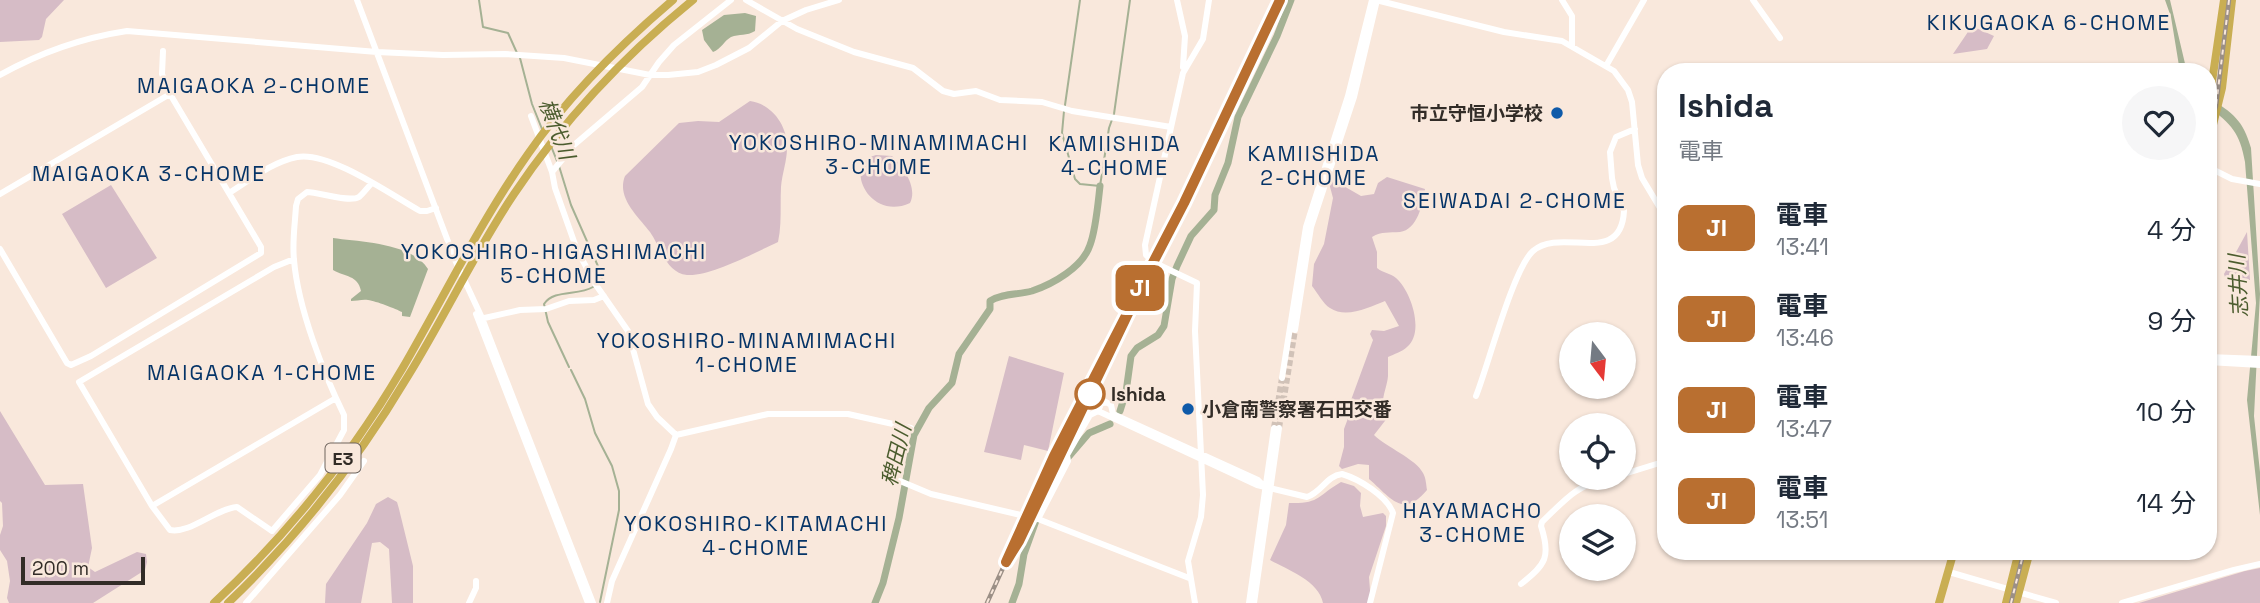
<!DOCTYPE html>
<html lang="ja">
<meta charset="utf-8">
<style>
:root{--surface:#fff;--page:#f6f6f7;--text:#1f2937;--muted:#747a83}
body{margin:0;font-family:"Space Grotesk","Noto Sans JP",sans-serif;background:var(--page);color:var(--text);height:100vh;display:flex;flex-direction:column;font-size:26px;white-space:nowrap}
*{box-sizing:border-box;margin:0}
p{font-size:23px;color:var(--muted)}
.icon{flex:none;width:38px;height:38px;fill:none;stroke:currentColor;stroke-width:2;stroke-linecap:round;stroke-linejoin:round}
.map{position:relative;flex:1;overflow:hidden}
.panel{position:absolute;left:1657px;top:63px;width:560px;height:497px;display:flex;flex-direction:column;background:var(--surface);border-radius:28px;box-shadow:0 2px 5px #0004}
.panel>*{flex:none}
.badge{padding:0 14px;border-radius:10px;font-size:24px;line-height:46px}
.needle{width:46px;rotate:164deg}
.fabs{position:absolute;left:1559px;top:322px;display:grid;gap:14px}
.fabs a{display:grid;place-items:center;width:77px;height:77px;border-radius:50%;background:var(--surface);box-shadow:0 2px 5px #0004;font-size:35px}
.scale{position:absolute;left:21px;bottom:18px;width:124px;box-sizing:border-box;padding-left:7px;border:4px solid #322c27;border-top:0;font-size:19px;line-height:24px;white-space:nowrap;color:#322c27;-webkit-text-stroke:5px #f9e8dc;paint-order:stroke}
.map>.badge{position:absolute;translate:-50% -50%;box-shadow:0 0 0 4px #fff}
.round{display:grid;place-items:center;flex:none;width:74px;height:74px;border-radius:37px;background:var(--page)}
.head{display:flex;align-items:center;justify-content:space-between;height:119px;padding:0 21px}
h1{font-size:33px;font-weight:800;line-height:52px}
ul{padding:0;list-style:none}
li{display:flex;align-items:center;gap:21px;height:91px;padding:0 21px}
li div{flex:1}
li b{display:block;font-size:26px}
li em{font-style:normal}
li .badge{min-width:77px;font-weight:700;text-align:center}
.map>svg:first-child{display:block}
.green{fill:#d6bcc6}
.water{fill:#a5b194}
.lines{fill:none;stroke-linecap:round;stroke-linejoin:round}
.stream{stroke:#a5b194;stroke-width:2}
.river{stroke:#a5b194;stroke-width:7}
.secondary-tunnel{stroke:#d1c2b8;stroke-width:6;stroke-dasharray:6 3;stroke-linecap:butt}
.secondary{stroke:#fff;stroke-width:6}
.highway{stroke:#c9ae53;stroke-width:8}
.rail-casing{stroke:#9b8f86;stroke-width:4.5}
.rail{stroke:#f9e8dc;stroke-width:2;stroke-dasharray:5;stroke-linecap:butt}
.line-casing{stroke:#fff;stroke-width:16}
.line{stroke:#b96f30;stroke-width:10}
.poi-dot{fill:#0f5aa9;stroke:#f9e8dc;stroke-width:2.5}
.stop-dot{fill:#fff;stroke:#b96f30;stroke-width:3.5}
.labels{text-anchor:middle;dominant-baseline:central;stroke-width:5;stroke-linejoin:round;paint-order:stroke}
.shield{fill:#f9e8dc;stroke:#6e645d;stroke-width:2}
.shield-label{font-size:18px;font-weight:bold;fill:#322c27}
.poi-label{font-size:19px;font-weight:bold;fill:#322c27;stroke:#f9e8dc;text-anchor:end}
.stop-label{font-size:19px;font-weight:bold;fill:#322c27;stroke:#f9e8dc;text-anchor:start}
.neighbourhood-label{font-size:21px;letter-spacing:2px;fill:#063467;stroke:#f9e8dc}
.water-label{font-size:21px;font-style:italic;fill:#4b5c2e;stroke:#f9e8dc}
</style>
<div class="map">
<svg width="2260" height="603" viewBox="0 0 2260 603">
<rect width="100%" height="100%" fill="#f9e8dc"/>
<path class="green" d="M0 0H64L46 19 42 37 39 40 0 42Z
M1972 26 1994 36 1987 49 1953 54Z
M750 101C772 104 788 126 787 148 787 161 782 174 781 187 780 205 782 224 778 242 756 252 710 277 687 275 666 273 660 246 650 232 639 217 616 198 625 176L679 123 698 121 719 122Z
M876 155 892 156C903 167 918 187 910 203 869 222 842 164 876 155Z
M1387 177 1425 189C1423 204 1417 230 1400 232 1389 233 1382 231 1372 237L1377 252V268C1383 273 1390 273 1396 278 1411 291 1425 332 1407 347 1402 352 1394 354 1388 357 1388 363 1388 370 1388 376 1387 390 1377 404 1388 417L1374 435C1386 447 1416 459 1423 473 1426 478 1426 484 1427 490 1403 519 1391 498 1369 479V465L1358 464 1342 469 1339 466 1344 447V429L1350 413 1351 400 1373 340 1370 334 1372 330 1384 331 1399 326 1385 301C1370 307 1346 319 1330 308 1323 304 1317 292 1312 286L1314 264 1324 244 1333 198 1329 183 1335 181 1361 196 1374 194 1378 183Z
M111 185 157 258 106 288 62 214Z
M2247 232 2250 280 2225 277 2224 274Z
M1009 356 1064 373 1048 451 1024 445 1021 460 984 452Z
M0 411 45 485 83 484 92 548 88 567 95 572 137 552 146 554 147 562 145 570 93 603H9L7 598 10 581 7 561 0 550V535L3 526 2 503 0 501Z
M1341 482 1354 486 1361 493 1360 506 1363 517 1383 513 1386 516V526L1369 577 1371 603H1323C1319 581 1288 570 1270 560L1286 525 1289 503C1320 504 1317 496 1341 482Z
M388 497 397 502 399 509 413 566V603H392L389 549 380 542 372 543 361 603H325L326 584 367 523 376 504Z
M2260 568V603H2139L2245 571Z"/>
<path class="water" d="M2165 0H2170L2187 72H2180L2171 17Z
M745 13 756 16 755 31C747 36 739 34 731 37 724 41 721 49 713 52L704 40 702 30 724 15Z
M2209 98C2233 113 2243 120 2251 148L2260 294 2254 416 2260 472V515L2247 400 2256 303 2245 162C2240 133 2231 124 2209 107Z
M333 238C361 242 412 243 428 269L410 317 402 316V312C396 309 376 301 368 300 363 299 356 301 351 301V299L361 291C358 275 345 277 333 270Z"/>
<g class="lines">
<path class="stream" d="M479 0 483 27 508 33 517 53
M520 58 532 104 542 129
M1065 105 1080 0
M1064 111 1062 133 1075 179 1080 184 1100 186 1109 128 1114 114 1130 0
M551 146 557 161
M559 166 571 205 601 273 602 279 599 283
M569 367 548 322 544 304C554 289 578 296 593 287
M571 370 585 399 595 433 612 466 619 491V510L600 602"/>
<path class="river" d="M1120 411 1126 392 1131 356 1137 348 1158 335 1164 326 1172 279 1177 266 1191 236 1214 210 1215 195 1228 163 1238 117 1277 36 1291 0
M1056 479 1065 461 1089 433 1110 424
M875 603 883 583 899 518 914 435 929 408 952 383 959 354 990 309V301C1003 293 1018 295 1032 291 1053 284 1083 267 1090 245 1096 229 1098 203 1100 186
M1012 603 1019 584 1024 554 1038 515"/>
<path class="secondary-tunnel" d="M1274 428 1282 378
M1279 428 1295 330"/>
<path class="secondary" d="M357 0 455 260 482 318 593 603
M746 0 797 29 854 52 913 68 943 91 954 94 976 91 1000 100 1042 102 1072 111 1171 127
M1177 0 1185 36 1183 67
M1376 0 1504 32 1562 41 1614 71 1628 90 1632 102 1638 165 1642 178 1666 218
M1562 0 1572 16V46
M1753 0 1780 38
M1606 66 1644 0
M0 75C41 52 81 38 127 31L377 52 443 55 505 54 564 58 650 75H668L698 72 716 65 749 48 782 21 806 10 839 0
M531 116 552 172 555 188 577 250 596 285 628 331 648 404 657 417 676 435
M2208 167 2232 179 2260 184
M552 172 574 145 642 87 659 62 674 45 731 0
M229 193C250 180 272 162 297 157 329 151 390 194 420 211H427L436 208
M0 194 170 94
M0 249 67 363 71 365 91 356 261 253V247L170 94 162 74 163 51
M294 259 274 267 79 382 152 506 170 530C190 534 215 509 237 507L272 531 320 475 344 430V415C323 372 298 308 294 260 292 242 295 224 296 206L298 199 307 192C319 192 349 203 359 197 363 194 367 188 371 184
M476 314 588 603
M480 319 520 310 546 309 569 301 594 300 604 296
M1295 330 1311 227 1354 97 1377 0
M2208 357 2260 359
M2208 362 2260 365
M1282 378 1306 227 1348 96 1372 0
M1476 396C1488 366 1513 269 1533 251 1561 226 1621 268 1624 211L1614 188 1612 178 1610 152 1616 137 1635 129
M1098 411 1257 485 1307 497C1322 492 1326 476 1342 474 1359 479 1387 496 1393 513L1370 603
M676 435 768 414H848L911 428
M1624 474 1666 461
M900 481 931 494 1038 519 1189 578
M152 506 336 398
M1038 519 1068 461 1067 455 1090 415 1098 411 1101 404 1106 402 1111 405 1113 414 1258 480 1264 486
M1949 572 2056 603
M1521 584C1546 564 1551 557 1541 526L1542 522C1566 499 1575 486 1608 478
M246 603 340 495 364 461
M469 603 476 588V581
M607 603 612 581 671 449 676 435
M1195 603 1188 561 1201 517 1203 495 1195 331 1197 283 1153 262 1146 255 1145 245 1183 73 1203 39 1209 0
M1249 603 1274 428
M1254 603 1279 428
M2122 603 2234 570 2260 564"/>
<path class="highway" d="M2208 109 2224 0
M2208 145 2222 88 2232 0
M214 603C288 534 351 456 402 369 444 297 480 222 528 154 568 96 619 46 673 0
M228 603C298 536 358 460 408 376 445 316 475 252 514 194 563 121 625 55 693 0
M1939 603 1954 551
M2006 603 2019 551
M2016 603 2030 551"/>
<defs>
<path id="rail" d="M2208 133 2216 106 2229 0
M987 603 1054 456 1184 203 1280 0
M2011 603 2024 551"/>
</defs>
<use href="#rail" class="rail-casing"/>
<use href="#rail" class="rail"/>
</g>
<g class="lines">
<defs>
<path id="line" d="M1133 302 1054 456 1006 562 1019 541 1145 278 1184 203 1280 0"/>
</defs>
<use href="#line" class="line-casing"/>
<use href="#line" class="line"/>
</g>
<g class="poi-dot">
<circle cx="1557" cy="113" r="7"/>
<circle cx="1188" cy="409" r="7"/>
</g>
<circle class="stop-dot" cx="1090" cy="394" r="14"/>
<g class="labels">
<rect class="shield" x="325.5" y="443.5" width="35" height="29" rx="5"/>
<g class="shield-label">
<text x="343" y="458">E3</text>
</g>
<g class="poi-label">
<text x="1543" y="113">市立守恒小学校</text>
<text x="1202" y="409" text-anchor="start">小倉南警察署石田交番</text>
</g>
<g class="stop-label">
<text x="1111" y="394">Ishida</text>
</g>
<g class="neighbourhood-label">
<text x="2049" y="22">KIKUGAOKA 6-CHOME</text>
<text x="254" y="85">MAIGAOKA 2-CHOME</text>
<text x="879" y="142">YOKOSHIRO-MINAMIMACHI<tspan x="879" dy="24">3-CHOME</tspan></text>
<text x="1115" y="143">KAMIISHIDA<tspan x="1115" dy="24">4-CHOME</tspan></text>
<text x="1314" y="153">KAMIISHIDA<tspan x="1314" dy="24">2-CHOME</tspan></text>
<text x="149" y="173">MAIGAOKA 3-CHOME</text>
<text x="1515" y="200">SEIWADAI 2-CHOME</text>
<text x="554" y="251">YOKOSHIRO-HIGASHIMACHI<tspan x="554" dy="24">5-CHOME</tspan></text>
<text x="747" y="340">YOKOSHIRO-MINAMIMACHI<tspan x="747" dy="24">1-CHOME</tspan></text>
<text x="262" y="372">MAIGAOKA 1-CHOME</text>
<text x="1473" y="510">HAYAMACHO<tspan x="1473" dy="24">3-CHOME</tspan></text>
<text x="756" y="523">YOKOSHIRO-KITAMACHI<tspan x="756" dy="24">4-CHOME</tspan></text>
</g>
<g class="water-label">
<text transform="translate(557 129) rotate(69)">横代川</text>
<text transform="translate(2238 286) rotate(-93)">志井川</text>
<text transform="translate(896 455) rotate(-76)">稗田川</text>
</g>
</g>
</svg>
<div class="fabs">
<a><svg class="needle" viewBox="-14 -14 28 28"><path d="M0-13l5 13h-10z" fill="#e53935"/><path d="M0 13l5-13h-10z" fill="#747a83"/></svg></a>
<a><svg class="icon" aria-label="locate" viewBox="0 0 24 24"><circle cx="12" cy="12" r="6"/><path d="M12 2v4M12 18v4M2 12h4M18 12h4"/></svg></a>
<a><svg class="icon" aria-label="layers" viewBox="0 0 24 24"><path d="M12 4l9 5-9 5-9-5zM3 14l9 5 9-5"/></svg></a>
</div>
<div class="scale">200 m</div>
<b class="badge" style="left:1140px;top:288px;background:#b96f30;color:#fff">JI</b>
<section class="panel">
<div class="head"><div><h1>Ishida</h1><p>電車</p></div><a class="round"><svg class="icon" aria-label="heart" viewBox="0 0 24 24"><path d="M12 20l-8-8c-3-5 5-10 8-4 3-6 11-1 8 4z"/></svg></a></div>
<ul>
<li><span class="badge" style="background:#b96f30;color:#fff">JI</span><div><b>電車</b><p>13:41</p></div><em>4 分</em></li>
<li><span class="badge" style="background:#b96f30;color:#fff">JI</span><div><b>電車</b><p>13:46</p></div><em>9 分</em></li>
<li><span class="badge" style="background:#b96f30;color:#fff">JI</span><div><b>電車</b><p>13:47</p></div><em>10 分</em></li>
<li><span class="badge" style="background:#b96f30;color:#fff">JI</span><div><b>電車</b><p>13:51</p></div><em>14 分</em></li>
</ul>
</section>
</div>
